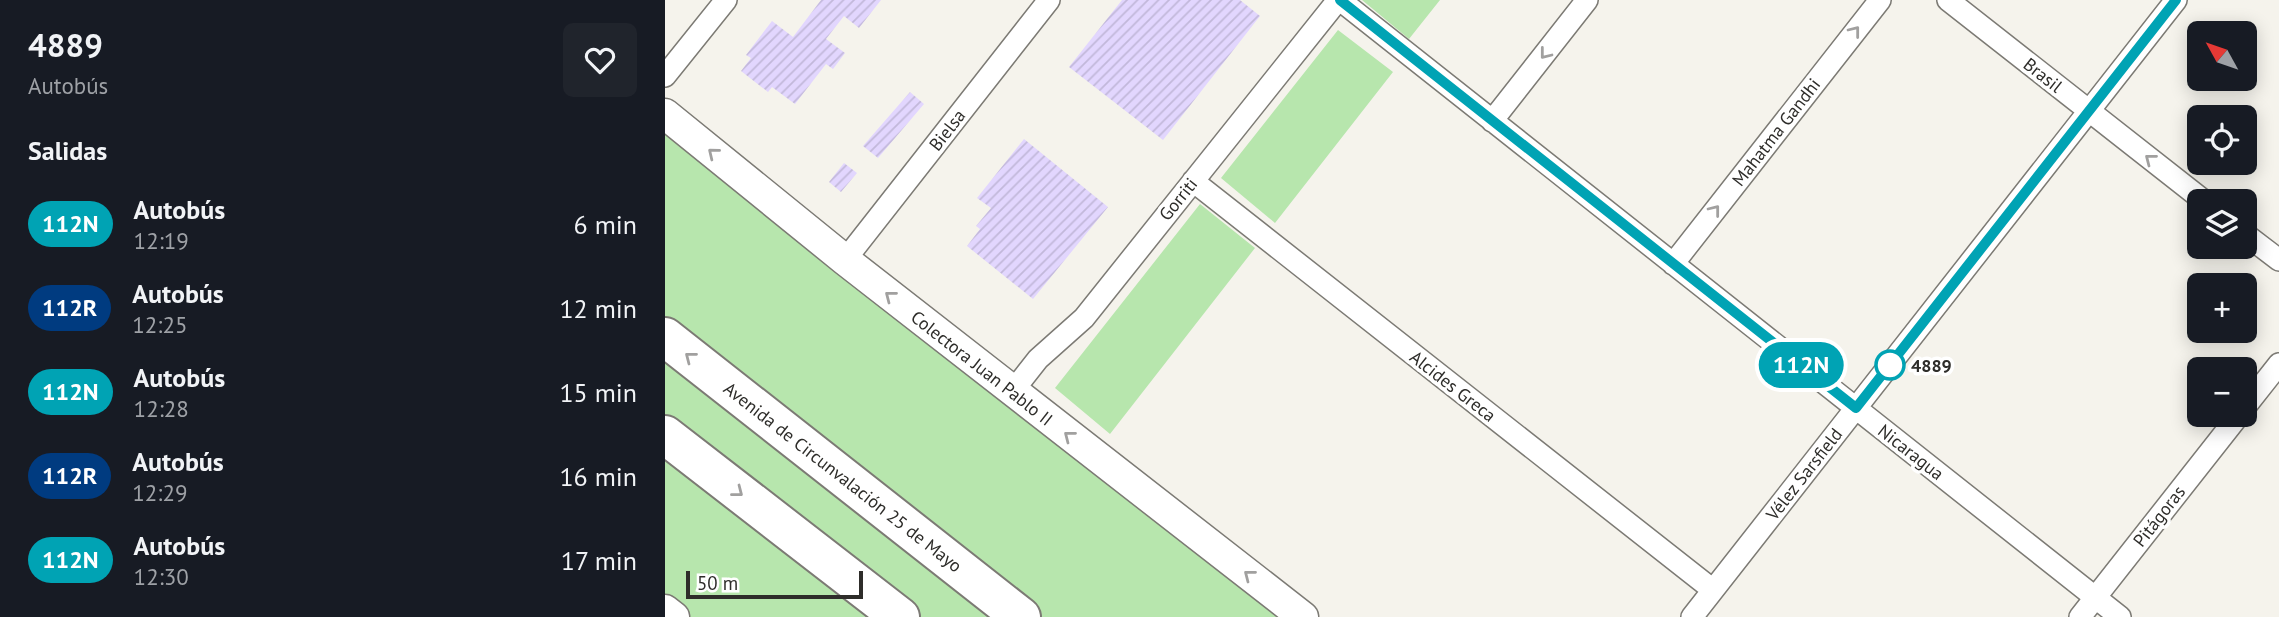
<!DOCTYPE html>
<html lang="es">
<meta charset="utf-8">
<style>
:root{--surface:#171b24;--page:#20242c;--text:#f1f3f6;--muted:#9ea1a6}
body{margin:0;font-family:"PT Sans",sans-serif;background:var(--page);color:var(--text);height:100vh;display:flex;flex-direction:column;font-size:26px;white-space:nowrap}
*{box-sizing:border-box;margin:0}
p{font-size:23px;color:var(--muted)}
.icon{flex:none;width:38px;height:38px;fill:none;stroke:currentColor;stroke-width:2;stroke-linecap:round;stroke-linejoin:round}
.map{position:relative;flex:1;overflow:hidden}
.drawer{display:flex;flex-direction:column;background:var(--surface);width:665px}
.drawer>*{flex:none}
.badge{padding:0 14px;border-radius:23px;font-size:24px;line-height:46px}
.needle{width:46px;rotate:310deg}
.buttons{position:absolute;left:1522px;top:21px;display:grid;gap:14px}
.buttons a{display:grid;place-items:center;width:70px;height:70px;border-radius:10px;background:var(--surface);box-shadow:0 4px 18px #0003;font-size:35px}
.scale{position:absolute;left:21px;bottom:18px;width:177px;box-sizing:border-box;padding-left:7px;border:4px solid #2e2d2a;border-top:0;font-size:19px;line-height:24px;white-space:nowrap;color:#2e2d2a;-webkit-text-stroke:5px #fff;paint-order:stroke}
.map>.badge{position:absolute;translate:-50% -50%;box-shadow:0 0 0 4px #fff}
h2{padding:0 28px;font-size:26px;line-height:63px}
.round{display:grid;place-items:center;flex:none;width:74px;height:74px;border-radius:10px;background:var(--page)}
.head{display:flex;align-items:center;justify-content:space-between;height:119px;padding:0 28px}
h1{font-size:33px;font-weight:700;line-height:52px}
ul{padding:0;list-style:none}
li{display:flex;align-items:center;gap:21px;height:84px;padding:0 28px}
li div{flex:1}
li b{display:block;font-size:26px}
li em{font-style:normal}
li .badge{min-width:77px;font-weight:700;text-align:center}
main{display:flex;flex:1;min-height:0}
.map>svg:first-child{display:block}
.green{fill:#b7e6ad}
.building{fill:url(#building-hatch)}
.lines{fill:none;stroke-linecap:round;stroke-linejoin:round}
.minor-casing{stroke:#7c7a74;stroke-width:24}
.secondary-casing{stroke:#7c7a74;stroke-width:33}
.motorway-casing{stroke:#7c7a74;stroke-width:42}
.minor{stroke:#fff;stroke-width:21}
.secondary{stroke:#fff;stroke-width:30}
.motorway{stroke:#fff;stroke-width:38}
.oneway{stroke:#a1a09f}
.line-casing{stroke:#fff;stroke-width:16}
.line{stroke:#00a3b4;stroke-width:10}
.stop-dot{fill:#fff;stroke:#00a3b4;stroke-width:3.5}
.labels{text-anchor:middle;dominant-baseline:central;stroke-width:7;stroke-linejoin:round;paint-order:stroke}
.street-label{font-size:18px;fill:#2e2d2a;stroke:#fff}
.stop-label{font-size:18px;font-weight:bold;fill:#2e2d2a;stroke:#fff;text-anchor:start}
</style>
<main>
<section class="drawer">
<div class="head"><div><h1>4889</h1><p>Autobús</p></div><a class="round"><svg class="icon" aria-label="heart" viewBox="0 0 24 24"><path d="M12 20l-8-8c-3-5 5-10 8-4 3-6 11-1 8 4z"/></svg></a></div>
<h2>Salidas</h2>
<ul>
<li><span class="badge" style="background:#00a3b4;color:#fff">112N</span><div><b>Autobús</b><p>12:19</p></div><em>6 min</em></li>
<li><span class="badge" style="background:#003b80;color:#fff">112R</span><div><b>Autobús</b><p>12:25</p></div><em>12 min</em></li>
<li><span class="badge" style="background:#00a3b4;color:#fff">112N</span><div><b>Autobús</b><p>12:28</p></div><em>15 min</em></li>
<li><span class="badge" style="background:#003b80;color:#fff">112R</span><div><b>Autobús</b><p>12:29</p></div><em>16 min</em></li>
<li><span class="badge" style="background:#00a3b4;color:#fff">112N</span><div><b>Autobús</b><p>12:30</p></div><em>17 min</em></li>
</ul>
</section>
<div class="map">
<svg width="1614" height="617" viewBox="0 0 1614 617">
<defs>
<pattern id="building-hatch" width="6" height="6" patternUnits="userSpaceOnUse" patternTransform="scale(1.75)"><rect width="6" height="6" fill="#e2d6fe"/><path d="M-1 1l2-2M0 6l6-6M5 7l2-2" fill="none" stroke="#c2b8da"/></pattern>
</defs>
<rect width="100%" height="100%" fill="#f5f3ec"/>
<path class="green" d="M697 0H775L744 39Z
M673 30 728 72 610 223 556 178Z
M0 114 638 617H9L0 610Z
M535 204 590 248 445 434 390 388Z"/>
<path class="building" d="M156 0H216L194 28 179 16 161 39 180 53 168 69 161 64 130 104 107 87 103 92 76 71 86 58 81 55 107 21 128 37Z
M457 0H575L595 16 498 140 404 67Z
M245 92 259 104 213 158 198 146Z
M359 139 443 207 368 299 302 246 315 229 311 226 326 208 312 198Z
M179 163 192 173 176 192 164 182Z"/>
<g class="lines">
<defs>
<path id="minor" d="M675 0 1455 617
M1283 0 1539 201
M0 76 61 0
M827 121 922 0
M528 181 1048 590
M1580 234 1614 260
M180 260 384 0
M1008 264 1215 0
M347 392 373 359 419 318 673 0
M1580 407 1614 364
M1027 617 1511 0
M1415 617 1574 415"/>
<path id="secondary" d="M0 114 180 260 638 617
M0 610 9 617"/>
<path id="motorway" d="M0 337 356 617
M0 435 235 617"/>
</defs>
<use href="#minor" class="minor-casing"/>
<use href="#secondary" class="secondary-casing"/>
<use href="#motorway" class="motorway-casing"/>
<use href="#minor" class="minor"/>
<use href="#secondary" class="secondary"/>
<use href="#motorway" class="motorway"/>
</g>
<defs><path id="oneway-chevron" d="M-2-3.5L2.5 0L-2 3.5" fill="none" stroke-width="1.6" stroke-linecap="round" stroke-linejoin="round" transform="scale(1.75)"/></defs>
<g class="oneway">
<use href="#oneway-chevron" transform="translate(1190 31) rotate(-52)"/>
<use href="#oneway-chevron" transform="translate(880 54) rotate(128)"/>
<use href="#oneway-chevron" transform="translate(48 153) rotate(-141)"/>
<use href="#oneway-chevron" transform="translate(1485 159) rotate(-142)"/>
<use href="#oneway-chevron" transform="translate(1050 210) rotate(-52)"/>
<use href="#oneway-chevron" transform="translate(225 296) rotate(-142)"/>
<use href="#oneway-chevron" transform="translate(25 357) rotate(-142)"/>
<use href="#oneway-chevron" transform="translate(404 436) rotate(-142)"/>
<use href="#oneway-chevron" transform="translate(73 492) rotate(38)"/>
<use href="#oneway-chevron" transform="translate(584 575) rotate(-142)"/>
</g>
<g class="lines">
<defs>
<path id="line" d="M675 0 1191 408 1511 0"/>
</defs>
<use href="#line" class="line-casing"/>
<use href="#line" class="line"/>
</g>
<circle class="stop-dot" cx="1225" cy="365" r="14"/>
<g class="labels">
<g class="street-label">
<text transform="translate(1378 75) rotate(38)">Brasil</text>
<text transform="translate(282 130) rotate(-52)">Bielsa</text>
<text transform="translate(1111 132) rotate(-52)">Mahatma Gandhi</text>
<text transform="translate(513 199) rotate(-51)">Gorriti</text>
<text transform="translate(317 368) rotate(38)">Colectora Juan Pablo II</text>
<text transform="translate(788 386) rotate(38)">Alcides Greca</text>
<text transform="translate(1246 452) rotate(38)">Nicaragua</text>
<text transform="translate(1139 474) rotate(-52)">Vélez Sarsfield</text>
<text transform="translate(178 477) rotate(38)">Avenida de Circunvalación 25 de Mayo</text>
<text transform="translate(1494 516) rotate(-52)">Pitágoras</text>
</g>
<g class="stop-label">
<text x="1246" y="365">4889</text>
</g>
</g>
</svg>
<div class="buttons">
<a><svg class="needle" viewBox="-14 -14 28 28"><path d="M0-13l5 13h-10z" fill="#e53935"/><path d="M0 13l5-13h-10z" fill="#9ea1a6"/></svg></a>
<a><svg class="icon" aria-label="locate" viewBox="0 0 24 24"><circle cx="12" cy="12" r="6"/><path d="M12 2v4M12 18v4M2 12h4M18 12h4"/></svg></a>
<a><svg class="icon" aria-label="layers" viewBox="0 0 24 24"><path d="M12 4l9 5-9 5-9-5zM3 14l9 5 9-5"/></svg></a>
<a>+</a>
<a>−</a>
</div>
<div class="scale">50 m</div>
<b class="badge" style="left:1136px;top:365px;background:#00a3b4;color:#fff">112N</b>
</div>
</main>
